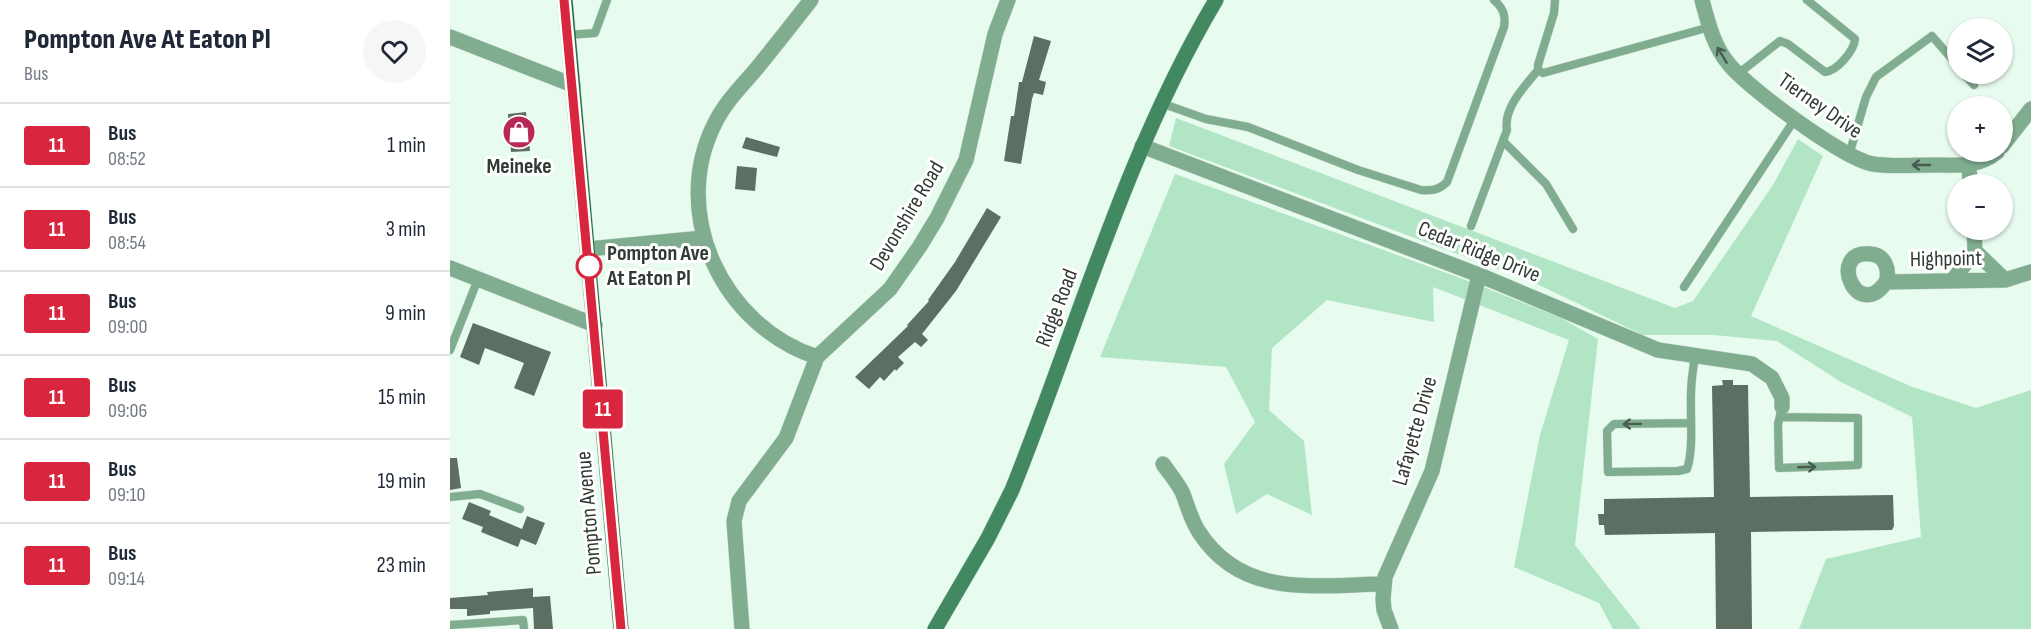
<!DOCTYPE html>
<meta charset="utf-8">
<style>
:root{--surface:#fff;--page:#f6f6f7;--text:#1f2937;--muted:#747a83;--line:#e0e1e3}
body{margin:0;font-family:"Sofia Sans Condensed",sans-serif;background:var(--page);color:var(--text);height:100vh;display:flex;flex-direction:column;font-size:22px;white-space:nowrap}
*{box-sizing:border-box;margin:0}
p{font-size:20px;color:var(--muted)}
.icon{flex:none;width:33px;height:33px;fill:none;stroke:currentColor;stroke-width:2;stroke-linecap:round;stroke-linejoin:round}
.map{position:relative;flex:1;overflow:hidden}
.drawer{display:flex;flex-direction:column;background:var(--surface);width:450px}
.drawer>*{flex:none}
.badge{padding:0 12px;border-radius:4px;font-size:21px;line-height:39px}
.buttons{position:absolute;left:1497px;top:18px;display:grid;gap:12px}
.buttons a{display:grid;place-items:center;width:66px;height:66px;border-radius:50%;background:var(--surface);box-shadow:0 2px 4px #0004;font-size:30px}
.map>.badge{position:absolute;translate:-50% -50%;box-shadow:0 0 0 3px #fff}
.round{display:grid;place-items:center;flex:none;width:63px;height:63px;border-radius:32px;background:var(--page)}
.overview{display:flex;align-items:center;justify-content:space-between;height:102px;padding:0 24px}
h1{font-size:28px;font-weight:800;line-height:45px}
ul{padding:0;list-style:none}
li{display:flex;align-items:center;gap:18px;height:84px;padding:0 24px;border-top:2px solid var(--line)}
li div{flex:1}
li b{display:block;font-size:22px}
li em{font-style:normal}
li .badge{min-width:66px;font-weight:700;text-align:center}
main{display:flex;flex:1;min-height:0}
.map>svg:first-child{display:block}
.green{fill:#b2e5c5}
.building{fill:#5d6f63}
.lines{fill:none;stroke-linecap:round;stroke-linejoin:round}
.service-casing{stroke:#c6d8cd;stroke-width:9}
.minor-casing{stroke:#c6d8cd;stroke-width:16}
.secondary-casing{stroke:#c6d8cd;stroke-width:16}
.primary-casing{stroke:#c6d8cd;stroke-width:16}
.service{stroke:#80ac90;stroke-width:8}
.minor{stroke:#80ac90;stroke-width:15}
.secondary{stroke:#428860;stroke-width:15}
.primary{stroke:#216a44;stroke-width:15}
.oneway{stroke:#495c50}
.line-casing{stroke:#fff;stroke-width:14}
.line{stroke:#d7263d;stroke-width:9}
.stop-dot{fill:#fff;stroke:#d7263d;stroke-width:3}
.labels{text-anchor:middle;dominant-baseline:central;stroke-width:6;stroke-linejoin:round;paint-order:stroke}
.street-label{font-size:22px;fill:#323a34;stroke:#fff}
.poi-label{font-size:22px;font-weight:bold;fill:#323a34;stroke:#fff}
.stop-label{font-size:22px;font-weight:bold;fill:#323a34;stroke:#fff;text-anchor:start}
</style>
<main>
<section class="drawer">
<div class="overview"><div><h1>Pompton Ave At Eaton Pl</h1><p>Bus</p></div><a class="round"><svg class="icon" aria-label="heart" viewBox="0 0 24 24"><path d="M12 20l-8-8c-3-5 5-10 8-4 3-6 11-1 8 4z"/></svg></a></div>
<ul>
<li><span class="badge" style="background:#d7263d;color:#fff">11</span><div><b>Bus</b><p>08:52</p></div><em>1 min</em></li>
<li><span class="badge" style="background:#d7263d;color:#fff">11</span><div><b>Bus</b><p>08:54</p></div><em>3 min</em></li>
<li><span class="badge" style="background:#d7263d;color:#fff">11</span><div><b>Bus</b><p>09:00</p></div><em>9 min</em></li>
<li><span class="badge" style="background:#d7263d;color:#fff">11</span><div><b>Bus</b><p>09:06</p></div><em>15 min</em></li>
<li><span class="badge" style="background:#d7263d;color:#fff">11</span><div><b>Bus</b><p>09:10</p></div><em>19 min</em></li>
<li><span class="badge" style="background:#d7263d;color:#fff">11</span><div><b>Bus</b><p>09:14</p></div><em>23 min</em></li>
</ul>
</section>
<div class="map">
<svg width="1581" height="629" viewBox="0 0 1581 629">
<rect width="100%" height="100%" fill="#e7fbee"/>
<path class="green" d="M726 118 1225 308 1243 301 1323 185 1348 139 1373 156 1301 316 1460 386 1526 408 1581 390V629H1349L1376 559 1471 537 1462 417 1391 382 1327 341 1264 335H1193L1085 283 719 146Z
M725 174 1013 279 1111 318 1148 339 1125 545 1191 629H1163L1149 603 1064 567 1090 435 1119 340 983 287 984 322 877 300 822 348 819 410 854 441 862 515 817 494 786 514 774 464 805 422 776 367 650 357Z"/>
<path class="building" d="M584 36 601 41 589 80 596 82 593 95 584 93 582 99 571 164 554 161 561 116H564L569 82H572Z
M76 112 80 151 61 152 58 114Z
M296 137 330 147 327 157 292 148Z
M287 166 307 168 305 191 285 189Z
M537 208 551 217 506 291 472 334 478 340 471 347 465 342 448 357 454 363 446 371 445 369 434 381 430 377 419 389 405 377 458 326 457 325 479 301 478 300 505 262Z
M23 323 101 352 84 396 64 388 74 363 35 348 29 365 10 357Z
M1272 380H1283V385H1298L1300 497 1443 495 1444 526 1442 530 1301 532 1302 629H1266L1265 533 1155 535 1154 525H1149L1148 514H1154V499L1264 497 1262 386 1273 385Z
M0 458H7L11 488 0 490Z
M19 502 41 511 39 515 72 529 77 516 95 523 86 545 71 539 68 547 31 532 33 527 12 519Z
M83 588V597L100 596 103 629H84L83 608 40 611V614L17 616V609H0V598L38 595 37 592Z"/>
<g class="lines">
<defs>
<path id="service" d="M1105 0 1104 13 1088 65V70L1093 73 1260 27
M118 35 145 33 157 0
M1288 74 1330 41 1338 44 1375 72C1387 71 1404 51 1405 39L1357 0
M1514 74 1524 85
M711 103 756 119 798 127 908 170 971 190C982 191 989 190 997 182L1054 27C1056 15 1053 8 1044 0
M1053 141 1096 184 1123 229
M1399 155 1416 97 1426 77 1482 36 1508 66
M1021 226 1057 130C1053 108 1075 86 1088 70
M1234 287 1345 119
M0 350 28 279
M1330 417 1408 418V465L1329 468 1328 424 1332 407
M1241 423 1164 424 1157 431 1158 472 1228 471 1237 469C1244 448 1240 416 1241 394 1241 381 1243 369 1245 356
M0 497 30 494 70 509
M0 625 73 620 74 629"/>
<path id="minor" d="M361 0C343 23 325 46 307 68 292 86 275 102 265 123 219 213 272 326 367 357
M1252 0C1258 22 1263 45 1278 63 1295 86 1395 160 1423 164 1442 167 1463 165 1482 165 1506 165 1528 168 1547 152
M0 37 123 85
M692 146 1029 275 1208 350 1302 364 1322 378 1332 398V407
M1552 146 1581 109
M1519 165 1520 184
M138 249 253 238
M1525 251 1555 280
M0 268 145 325
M1502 281 1525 251 1524 230
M1436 282C1440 270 1435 255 1421 254 1376 249 1407 324 1436 282L1555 280 1581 272
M713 464C719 473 729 484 733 494 738 507 741 520 749 532 792 599 865 585 933 584
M292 629 284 521 289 501 336 438 367 357 440 289 470 246 487 218 516 160 545 34 558 0
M941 629 934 610 933 599 935 577 982 471 1029 275"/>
<path id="secondary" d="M485 629 538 538 562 490C628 326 675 153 766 0"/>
<path id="primary" d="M115 0 171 629"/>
</defs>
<use href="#service" class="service-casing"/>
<use href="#minor" class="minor-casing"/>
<use href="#secondary" class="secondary-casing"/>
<use href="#primary" class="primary-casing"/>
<use href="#service" class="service"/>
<use href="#minor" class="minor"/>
<use href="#secondary" class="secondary"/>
<use href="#primary" class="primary"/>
</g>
<defs><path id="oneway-shaft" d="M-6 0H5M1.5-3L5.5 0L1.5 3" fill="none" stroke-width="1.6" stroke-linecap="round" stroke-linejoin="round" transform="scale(1.5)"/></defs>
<g class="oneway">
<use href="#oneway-shaft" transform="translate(1272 55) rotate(-121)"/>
<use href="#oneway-shaft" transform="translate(1471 165) rotate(-180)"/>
<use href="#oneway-shaft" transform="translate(1182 424) rotate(179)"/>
<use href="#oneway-shaft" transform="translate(1357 467) rotate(-2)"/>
</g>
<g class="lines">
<defs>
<path id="line" d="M114 0 171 629"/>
</defs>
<use href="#line" class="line-casing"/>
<use href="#line" class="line"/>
</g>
<defs>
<symbol id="shop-disc" viewBox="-11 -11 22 22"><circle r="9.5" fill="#b82958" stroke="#fff"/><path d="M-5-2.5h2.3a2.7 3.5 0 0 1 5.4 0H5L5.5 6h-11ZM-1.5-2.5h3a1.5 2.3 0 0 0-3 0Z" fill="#fff"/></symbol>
</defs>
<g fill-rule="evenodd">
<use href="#shop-disc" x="50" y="113" width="38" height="38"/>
</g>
<circle class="stop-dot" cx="139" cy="266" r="12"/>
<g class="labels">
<g class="street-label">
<text transform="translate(1370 106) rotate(35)">Tierney Drive</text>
<text transform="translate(457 216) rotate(-59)">Devonshire Road</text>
<text transform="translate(1029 252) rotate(22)">Cedar Ridge Drive</text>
<text transform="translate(1496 259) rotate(-1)">Highpoint</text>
<text transform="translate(607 308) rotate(-69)">Ridge Road</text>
<text transform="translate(965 431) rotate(-74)">Lafayette Drive</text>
<text transform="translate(139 513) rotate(-95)">Pompton Avenue</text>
</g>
<g class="poi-label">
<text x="69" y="166">Meineke</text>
</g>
<g class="stop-label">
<text x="157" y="253">Pompton Ave<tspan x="157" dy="25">At Eaton Pl</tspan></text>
</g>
</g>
</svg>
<div class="buttons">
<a><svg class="icon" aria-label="layers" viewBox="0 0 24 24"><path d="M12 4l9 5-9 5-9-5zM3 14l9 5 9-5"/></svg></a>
<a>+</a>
<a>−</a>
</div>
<b class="badge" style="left:153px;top:409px;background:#d7263d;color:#fff">11</b>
</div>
</main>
